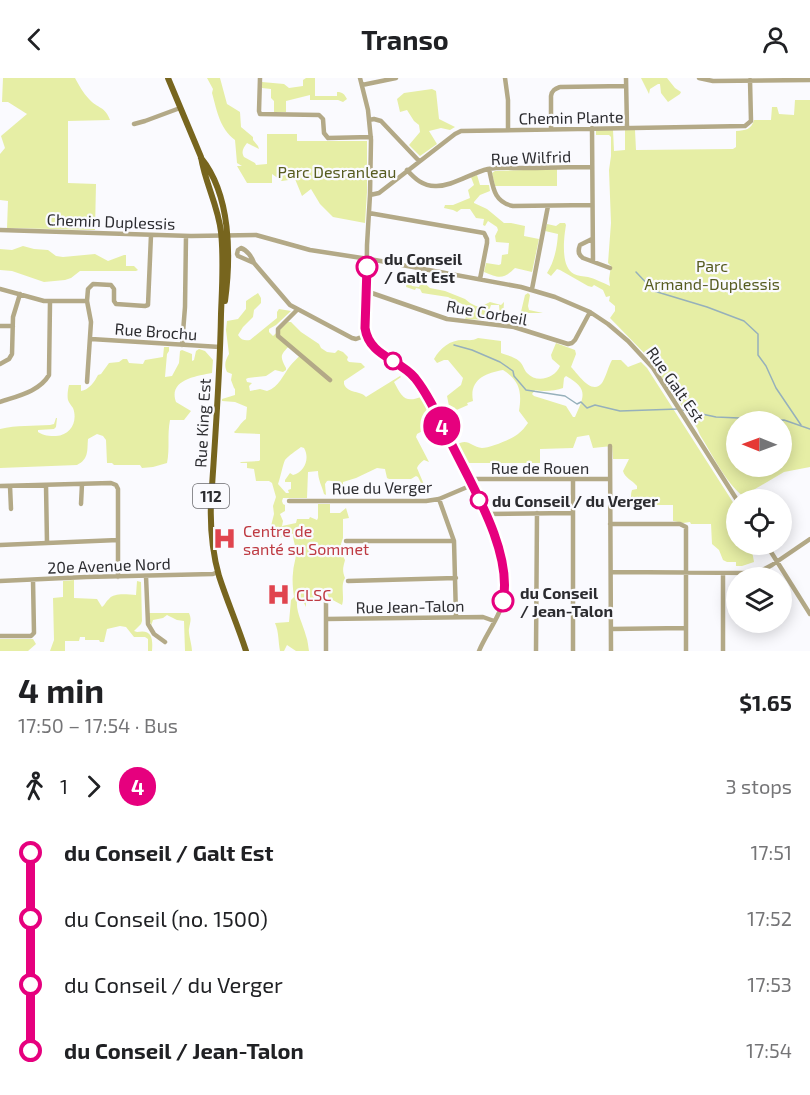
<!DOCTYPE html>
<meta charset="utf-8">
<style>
:root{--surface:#fff;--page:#f2f2f2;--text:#202124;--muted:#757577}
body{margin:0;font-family:"Exo 2",sans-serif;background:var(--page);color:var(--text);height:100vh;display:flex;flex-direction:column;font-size:22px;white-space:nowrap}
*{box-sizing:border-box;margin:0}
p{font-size:20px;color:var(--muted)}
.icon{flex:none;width:33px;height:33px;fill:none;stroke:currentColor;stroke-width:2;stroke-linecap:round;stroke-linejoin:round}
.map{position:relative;height:573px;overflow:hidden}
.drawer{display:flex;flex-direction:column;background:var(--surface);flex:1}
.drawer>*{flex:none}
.badge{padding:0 12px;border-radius:20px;font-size:21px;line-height:39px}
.needle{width:39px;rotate:271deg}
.tools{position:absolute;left:726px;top:333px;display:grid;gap:12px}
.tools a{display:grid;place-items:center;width:66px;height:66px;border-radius:50%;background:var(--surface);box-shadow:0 3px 15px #0003;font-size:30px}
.map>.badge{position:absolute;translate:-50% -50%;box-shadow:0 0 0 3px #fff}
.legs{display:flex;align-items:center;gap:9px;height:66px;padding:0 18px;font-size:20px}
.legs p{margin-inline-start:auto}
.summary{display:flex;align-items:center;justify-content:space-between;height:102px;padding:0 18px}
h1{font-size:33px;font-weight:700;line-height:45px}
ul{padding:0 18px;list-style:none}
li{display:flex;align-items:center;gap:21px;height:66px;font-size:22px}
li i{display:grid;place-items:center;width:9px;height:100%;margin:0 8px;background:currentColor}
li i::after{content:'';width:15px;height:15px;margin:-8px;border:4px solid;border-radius:50%;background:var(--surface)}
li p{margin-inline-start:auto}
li:first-child i{background:linear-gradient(#0000 50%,currentColor 0)}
li:last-child i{background:linear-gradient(currentColor 50%,#0000 0)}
header{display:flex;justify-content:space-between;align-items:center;height:78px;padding:0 18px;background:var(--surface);font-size:27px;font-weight:700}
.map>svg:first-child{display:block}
.green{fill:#e6eea5;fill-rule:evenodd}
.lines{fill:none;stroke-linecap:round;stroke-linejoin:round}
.stream{stroke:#96b0bb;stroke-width:1.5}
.minor{stroke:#b3a987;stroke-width:4.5}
.major{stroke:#77651e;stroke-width:6}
.line-1-casing{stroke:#fff;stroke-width:14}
.line-1{stroke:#e6007e;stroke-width:9}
.stop-1-dot{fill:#fff;stroke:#e6007e;stroke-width:3}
.labels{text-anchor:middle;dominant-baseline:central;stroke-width:4.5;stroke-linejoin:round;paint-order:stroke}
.shield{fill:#fafafe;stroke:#6a6a6e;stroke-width:1.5}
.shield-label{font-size:15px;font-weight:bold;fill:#2c2c30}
.street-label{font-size:16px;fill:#2c2c30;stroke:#fafafe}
.park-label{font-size:16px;fill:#575c20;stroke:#fafafe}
.stop-label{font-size:16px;font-weight:bold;fill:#2c2c30;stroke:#fafafe;text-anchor:start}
.health-label{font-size:16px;fill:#be3a42;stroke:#fafafe;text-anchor:start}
</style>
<header><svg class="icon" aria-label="back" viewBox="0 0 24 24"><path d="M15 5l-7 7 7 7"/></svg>Transo<svg class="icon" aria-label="person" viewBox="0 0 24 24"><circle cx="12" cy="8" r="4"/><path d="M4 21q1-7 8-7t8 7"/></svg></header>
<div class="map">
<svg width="810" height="573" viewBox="0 0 810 573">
<rect width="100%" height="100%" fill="#fafafe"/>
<path class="green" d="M3 0H75C79 7 83 15 89 21 98 31 105 28 110 42L68 43V105L96 106 95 152 7 150 8 123 0 122V76L5 70 1 58 27 36 8 24H2Z
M207 0H220L227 26 240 34 241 49 253 59V62L258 68 259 71 247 65C243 70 241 74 244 79L255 85 256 87 267 86V56H297V63H367V114L365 145 333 139 320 126 311 111 302 118 295 101 282 103 272 96V105H247L237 88H242L237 85 235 62C220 51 217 33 212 15L213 11Z
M306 0H315V18H337V14C343 14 344 16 347 21L343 24 338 22H310V17L286 23V34H274V23L271 20V11L262 10V4L284 6 289 10 303 8V2Z
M641 0H667L675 10 681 14 680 16 668 24 661 15 660 6H658L650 11 649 16Z
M432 11 436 13 439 41 455 49 450 52 441 50 429 53 437 66 420 78 409 67 420 54 419 47 414 43 407 32 400 34 397 21 404 15Z
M795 22H810V389L784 394 743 418C726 405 712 376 700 357L697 350 647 278 610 240 615 233V228L609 223 610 218 606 219 603 212 594 207 592 209 588 208 560 192 557 191 551 198 547 195C554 184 557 171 558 156L545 153 547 146 556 148 560 145H565L566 147C564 159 560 189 574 196 578 198 583 198 588 199 596 201 603 205 610 208L609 201 611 188 608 185 611 145 609 92 611 78V59L609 57H596V52H613L614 73 625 72V52H635L636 72 733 71 736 69V53C746 52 751 52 754 42H771L772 29H777L779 36 794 37ZM736 344H782V388H736Z
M557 91V108H495L492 95 495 93Z
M477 97 480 107H489L490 113 480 117 474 124V125L487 131 504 145H511L525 148 524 158 539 161 532 194 515 190C503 202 499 200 484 194L486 185 499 187 501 186 502 177 508 176 509 165 496 164 495 158 498 152 497 149 488 143 485 148 483 147 484 141 476 140 470 131H461L457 134 453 132 444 130 445 127H453L470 120 468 112 474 107 471 99Z
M23 168 34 171 48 172 56 178 63 179 95 176 108 183 124 177H126V188H134L138 192 136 193H80L71 200 65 202 44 204 12 193 0 192V171L12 172Z
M407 202 412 208 419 209 421 204H423L430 210 445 213 465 221 470 225 476 228 480 229 490 224 501 227 504 224 503 238 514 240 520 238 525 217 528 215 530 217 528 228 529 232 543 235H525L523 243 529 247 527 249 504 245 500 239 499 227H491L486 242 465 241 466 239 471 238V235L464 232 462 226 448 219 422 215 420 211 416 210 415 212 406 209Z
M258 215 261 220V225L254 232 253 239 243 249 238 257C241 262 245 263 250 262L277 240V234L279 231 291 233 276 247 269 251V254L273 258 288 244H291L301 254 319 266 321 270 327 274 335 275 338 272 343 274 348 279 347 282 349 284 361 285 365 289 344 303V306C348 316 360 312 366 319L400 298 401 299 394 304C402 319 405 326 423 318L437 345 417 356 416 359 429 384 424 382C421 384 418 387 417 390L428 416 427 417 418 399 416 398 411 401H389L387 400 385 391 377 390 356 400 343 404V414H341C341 406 335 402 327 403L325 406 326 417 324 416C322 408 318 402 318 393L308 394 307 420H283L282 423 283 426 285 427V433L280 436 283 443 282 448 296 445 297 441H309L310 439 317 442 318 440V426H330V435H340L346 430 349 440 343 441V460L341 466 342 476 345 482C343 490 342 492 345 500 340 508 345 519 342 527L329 520 327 515 325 514H322V521L306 522V529L302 521 297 523C296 535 303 546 306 558 308 563 308 568 309 573H296L287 567 284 573H280C278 563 279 554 275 545L289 544 291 522 294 519C293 512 292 502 293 495 293 488 296 482 296 475 296 468 293 463 293 456L291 455 286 459 274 460 273 458 276 457 277 454 271 453 270 452 274 436 273 428 276 419 272 405 269 403H256L254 391 247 390V385H240L241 384 259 383 260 382V356L235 355 234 354C239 350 240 345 246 341L247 329 235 324 222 323V321L235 317V311L234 310 231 302 232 296 227 294C224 287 225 283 229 276L226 252 227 243 238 241 246 231V223ZM290 267 301 276C298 280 293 284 290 288 283 297 279 309 267 313L260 311 250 313 249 308 252 305 247 304 246 301 248 300 266 298 275 292 283 294 286 292V290C279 277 281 277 290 267ZM301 369 304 370C310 380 305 394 293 397L290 395 285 402V404H291V411L288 412 289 415H286L278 406C280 401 283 386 285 382 289 377 296 373 301 369Z
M478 260 501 263V275C506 277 515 279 519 283 523 286 524 292 527 295 537 306 555 300 560 288L552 281 551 277 556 265 575 272 576 276 571 289C578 296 592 318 602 305 606 299 608 289 612 282H621L628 289 641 284 647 290 736 429V466L751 467 754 484 742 488H736V484H727L723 482 719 472 712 466 711 446H691L690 444 683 445 673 443V427H630C632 422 630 417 632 412L637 411V408C632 402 625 400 623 393L629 381H613L612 368 593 370 589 357 577 359 573 370 540 371V385H464L456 367C468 359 471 369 482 370 490 370 512 361 518 356 522 353 525 349 528 345L519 333C522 314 520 303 503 292 485 295 469 302 473 323L467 325 468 327 452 334 450 333 447 318 461 307 463 300 448 282H444L437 285 434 281C440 270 450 262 463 262 469 262 473 263 478 260ZM566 298C589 311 584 318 575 339H573L566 328 534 318 532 316 535 312C543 314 555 313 563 310L564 300Z
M164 269H169V273L167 276 165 299 172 298 179 285 180 273 182 272 192 276V283L194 282 196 273 199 271 205 273 213 282 212 295C196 298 168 302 176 324L191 333 184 342H170C167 358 170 370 167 385L153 389 142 390 140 387H114L112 385H107L106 362 103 358 97 356 88 361C87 373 89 381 77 387L0 390V351C17 347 33 348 50 347L54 346 56 340H57L56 349 54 351 38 352V354C44 358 49 358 56 358 71 357 78 343 73 330 71 327 69 325 68 322 67 318 68 311 69 307H81V313C89 312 95 303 98 297L101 296 109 285 119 284 123 281H127L129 285 143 286 145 282 163 279Z
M74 502V520L97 521 102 529C105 527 106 523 109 521 115 514 128 517 136 517L137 503 141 504 142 543 141 546 134 553 137 554C152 551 153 560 152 573H148V561L145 559H134L126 549 120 548 107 551 104 564H100L99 562H85V559H80L79 563H65V573H50L54 562 53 520 63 519V503Z
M148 535H189C192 542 190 544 189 551 188 555 192 567 192 573H185L184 543 177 542 167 537 163 540 153 542 151 548Z
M0 561H33L36 566 28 573H0Z"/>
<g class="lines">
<path class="stream" d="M636 194 654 213 707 229 744 243 758 256V277L766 288 776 310 801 347
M454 267 472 272 500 284 513 293 514 298 526 312 565 318 577 326 581 324 587 330 595 327 620 333 678 331
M683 332 716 339 739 340 753 343 784 342 810 351"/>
<path class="minor" d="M260 0 259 33 260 36 319 37 323 41 324 55 328 60 371 59
M360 0 368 32 371 62 370 117 367 167 366 254C371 279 400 282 415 300 428 316 437 337 446 356 467 396 510 469 505 514 503 535 487 554 479 573
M505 0 508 22V52
M626 0 627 49
M699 0 713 3 810 2
M362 7 396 0
M369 42 374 41 381 43 419 83
M134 46 145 43 180 30
M592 50 593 183
M551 51V18C552 12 555 11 560 9L626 8
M489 91C493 108 493 124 513 128L592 127
M407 92C415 101 423 108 435 108 451 109 471 95 488 91 499 89 511 90 521 90 545 90 569 89 592 89
M370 117 379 115 455 56 461 53 745 48 751 43 750 2
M369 135 484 155 487 161V165L480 201
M0 152 191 158 256 157 310 172 375 182 521 209 555 219 590 234 608 246 628 263 653 290 737 422
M592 161 580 167C578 172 578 177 583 180L610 190
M254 185 238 178 237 176 238 172 241 170C247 172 252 179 254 185L290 227 352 260 356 261 367 257
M0 211 44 223H87
M532 211 548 128
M366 213 447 241 514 249 568 266 572 265 575 262 590 234
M297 232 278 251V258L330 302
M0 248H13
M91 261 220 269
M182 267 185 229 186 158
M0 286 9 281 12 276 13 239 20 216
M87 304 91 244 87 223 88 211 93 206 111 207 114 211V223L116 226 145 228 148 227 151 157
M0 324C17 318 39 314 49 297L50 224
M610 368 611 573
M469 401H610
M46 407 47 465
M0 408 111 405 116 407 118 411V499
M10 408 11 431
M439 421 454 463 456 539
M289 423H426L439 421 472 407
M81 426 82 406
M486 436 573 435
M610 446H680L686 449V573
M346 463H454
M766 466 810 536
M0 467 118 462
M611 494 757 495 772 487 810 461
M146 498 148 546 154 556 165 564
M0 503 86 499 213 496 218 494
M348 503 456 500
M326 541 483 539 494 543
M611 551 686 550
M0 558H31L34 555 33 502
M326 573V522
M536 573 537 435
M573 573V401
M723 573V495"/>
<path class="major" d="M168 0 201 79C205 105 218 127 221 154 224 181 222 209 221 236 220 299 215 361 211 424 210 449 212 473 219 498 227 523 238 548 246 573
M201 80C231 117 231 178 225 223"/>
</g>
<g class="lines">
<defs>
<path id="line-1" d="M367 189 365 250C369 278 399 281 415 300 430 319 440 343 451 365 472 408 513 474 503 523"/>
</defs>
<use href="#line-1" class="line-1-casing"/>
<use href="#line-1" class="line-1"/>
</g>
<defs>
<symbol id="hospital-bare" viewBox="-9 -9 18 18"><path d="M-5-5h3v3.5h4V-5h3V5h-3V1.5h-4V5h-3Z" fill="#e0444e" stroke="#fafafe" stroke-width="2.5" paint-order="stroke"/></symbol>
</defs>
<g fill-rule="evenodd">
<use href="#hospital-bare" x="208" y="444" width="33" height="33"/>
<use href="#hospital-bare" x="262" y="500" width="33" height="33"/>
</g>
<g class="stop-1-dot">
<circle cx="367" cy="189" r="10"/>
<circle cx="393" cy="283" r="8"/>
<circle cx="479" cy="422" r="8"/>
<circle cx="503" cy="523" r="10"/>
</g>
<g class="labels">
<rect class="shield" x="193" y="406" width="36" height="24" rx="4.5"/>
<g class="shield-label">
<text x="211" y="418">112</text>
</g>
<g class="street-label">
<text transform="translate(571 39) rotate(-1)">Chemin Plante</text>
<text transform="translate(531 79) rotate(-2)">Rue Wilfrid</text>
<text transform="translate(111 143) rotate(2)">Chemin Duplessis</text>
<text transform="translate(487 234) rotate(10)">Rue Corbeil</text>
<text transform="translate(156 253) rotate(4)">Rue Brochu</text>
<text transform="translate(676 306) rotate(55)">Rue Galt Est</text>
<text transform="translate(202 345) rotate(-87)">Rue King Est</text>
<text x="540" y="389">Rue de Rouen</text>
<text transform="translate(382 409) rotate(-1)">Rue du Verger</text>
<text transform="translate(109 487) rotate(-2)">20e Avenue Nord</text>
<text transform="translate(410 528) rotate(-1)">Rue Jean-Talon</text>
</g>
<g class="park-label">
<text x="337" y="93">Parc Desranleau</text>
<text x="712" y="187">Parc<tspan x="712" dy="18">Armand-Duplessis</tspan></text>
</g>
<g class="stop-label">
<text x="384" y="180">du Conseil<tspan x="384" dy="18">/ Galt Est</tspan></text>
<text x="492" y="422">du Conseil / du Verger</text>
<text x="520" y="514">du Conseil<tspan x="520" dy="18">/ Jean-Talon</tspan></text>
</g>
<g class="health-label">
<text x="243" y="452">Centre de<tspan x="243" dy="18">santé su Sommet</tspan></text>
<text x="296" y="516">CLSC</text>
</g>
</g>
</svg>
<div class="tools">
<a><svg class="needle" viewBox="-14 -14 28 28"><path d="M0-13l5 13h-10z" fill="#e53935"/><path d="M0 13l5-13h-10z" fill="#757577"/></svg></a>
<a><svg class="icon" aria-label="locate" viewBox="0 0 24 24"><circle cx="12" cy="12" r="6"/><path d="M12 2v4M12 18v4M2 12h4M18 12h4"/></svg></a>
<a><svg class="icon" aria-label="layers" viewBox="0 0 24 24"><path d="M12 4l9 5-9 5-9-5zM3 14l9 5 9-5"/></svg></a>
</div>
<b class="badge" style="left:442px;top:348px;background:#e6007e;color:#fff">4</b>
</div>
<section class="drawer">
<div class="summary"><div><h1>4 min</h1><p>17:50 – 17:54 · Bus</p></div><b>$1.65</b></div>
<div class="legs"><svg class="icon" aria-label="walk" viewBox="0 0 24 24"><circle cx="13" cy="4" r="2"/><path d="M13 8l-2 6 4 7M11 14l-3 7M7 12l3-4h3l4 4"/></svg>1<svg class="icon" aria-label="forward" viewBox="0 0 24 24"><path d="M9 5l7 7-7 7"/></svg><b class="badge" style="background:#e6007e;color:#fff">4</b><p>3 stops</p></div>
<ul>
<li><i style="color:#e6007e"></i><b>du Conseil / Galt Est</b><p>17:51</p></li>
<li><i style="color:#e6007e"></i><span>du Conseil (no. 1500)</span><p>17:52</p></li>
<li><i style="color:#e6007e"></i><span>du Conseil / du Verger</span><p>17:53</p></li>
<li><i style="color:#e6007e"></i><b>du Conseil / Jean-Talon</b><p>17:54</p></li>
</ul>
</section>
